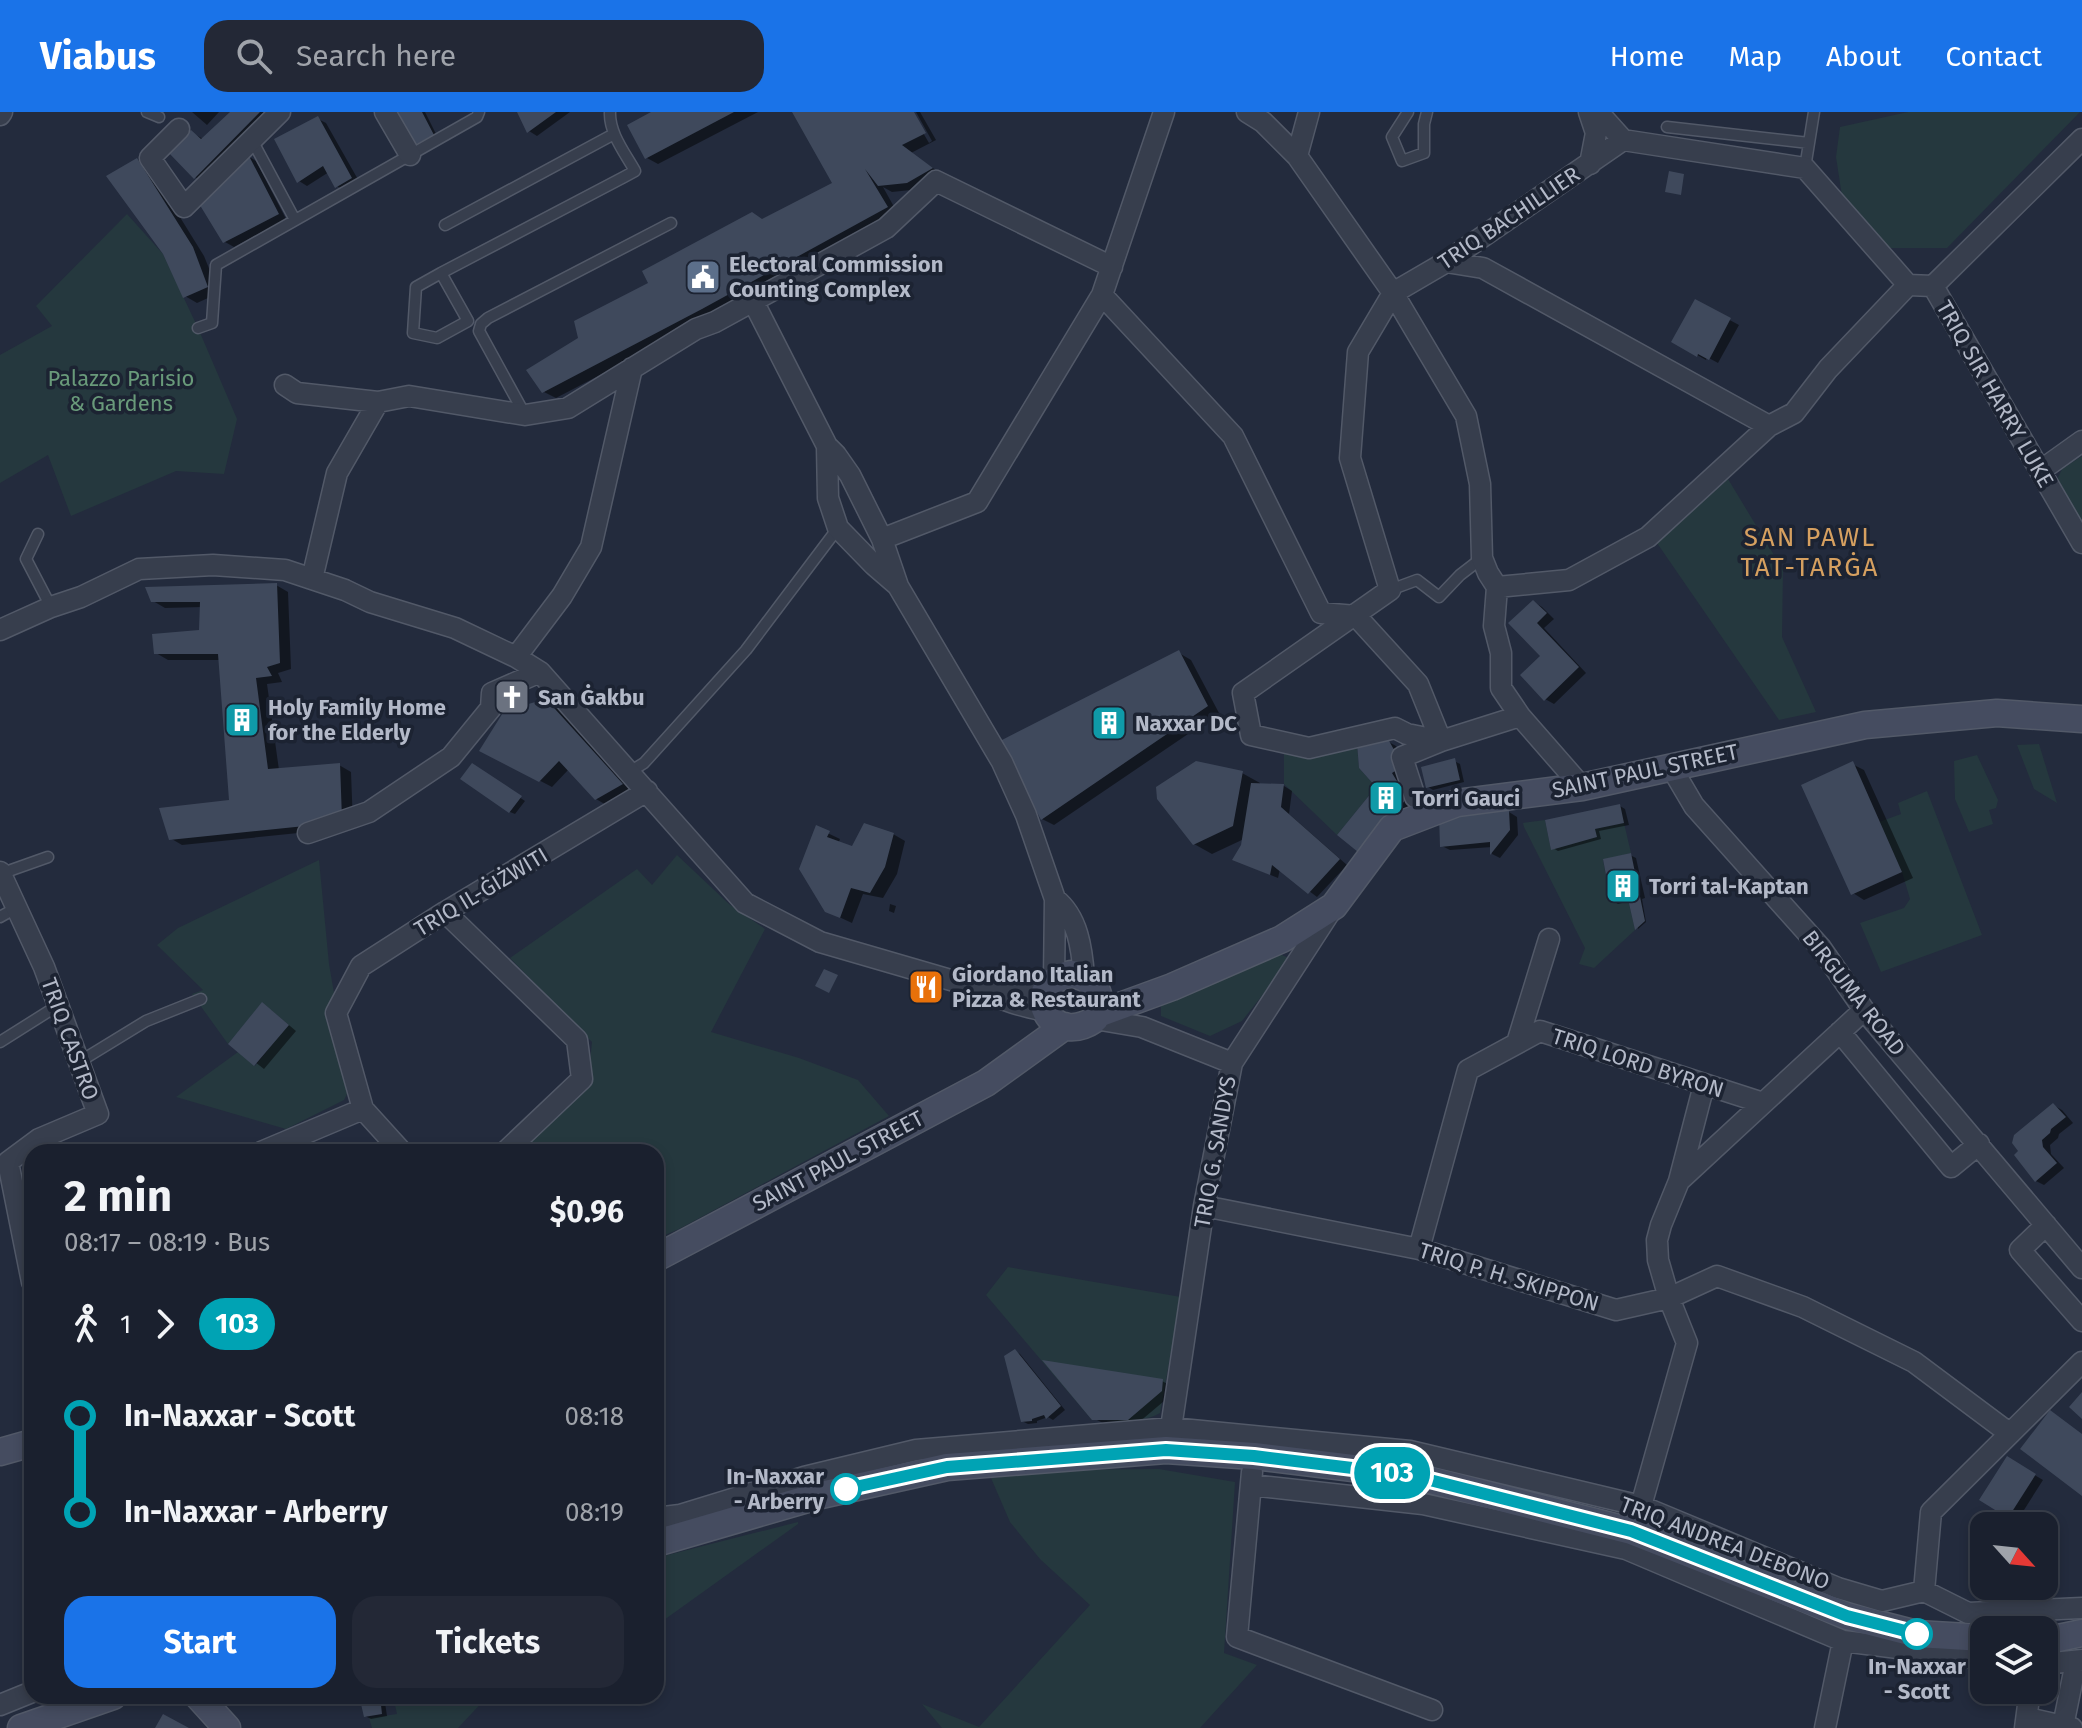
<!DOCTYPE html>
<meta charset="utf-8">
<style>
:root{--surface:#1a202e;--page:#232836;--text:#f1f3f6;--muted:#9fa3aa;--line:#383e4a;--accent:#1a73e8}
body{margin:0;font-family:"Fira Sans",sans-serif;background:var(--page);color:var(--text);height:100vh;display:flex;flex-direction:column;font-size:30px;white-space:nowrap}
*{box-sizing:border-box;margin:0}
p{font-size:26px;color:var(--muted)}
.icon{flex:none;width:44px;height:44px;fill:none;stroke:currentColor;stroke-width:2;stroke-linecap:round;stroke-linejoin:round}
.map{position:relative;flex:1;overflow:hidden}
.details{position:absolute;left:24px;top:1032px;width:640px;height:560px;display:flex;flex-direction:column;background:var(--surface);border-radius:24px;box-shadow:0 4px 12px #0003,0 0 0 2px var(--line)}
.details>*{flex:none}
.badge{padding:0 16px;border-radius:26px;font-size:28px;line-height:52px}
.needle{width:52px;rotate:117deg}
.controls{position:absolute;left:1970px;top:1400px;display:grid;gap:16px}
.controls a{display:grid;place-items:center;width:88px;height:88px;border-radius:16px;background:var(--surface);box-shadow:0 4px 12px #0003,0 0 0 2px var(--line);font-size:40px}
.map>.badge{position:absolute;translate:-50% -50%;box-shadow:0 0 0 4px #fff}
.legs{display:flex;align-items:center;gap:12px;height:88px;padding:0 40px;font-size:26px}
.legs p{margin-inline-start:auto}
.summary{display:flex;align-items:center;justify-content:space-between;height:136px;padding:0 40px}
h1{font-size:44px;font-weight:700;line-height:60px}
.cta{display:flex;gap:16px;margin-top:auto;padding:16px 40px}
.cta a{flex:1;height:92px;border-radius:24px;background:var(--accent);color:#fff;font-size:32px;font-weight:700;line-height:92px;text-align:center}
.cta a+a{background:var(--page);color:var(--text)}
ul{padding:0 40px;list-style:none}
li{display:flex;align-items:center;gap:28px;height:96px;font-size:30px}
li i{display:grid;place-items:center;width:12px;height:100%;margin:0 10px;background:currentColor}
li i::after{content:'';width:20px;height:20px;margin:-10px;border:6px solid;border-radius:50%;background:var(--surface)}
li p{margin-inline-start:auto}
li:first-child i{background:linear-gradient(#0000 50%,currentColor 0)}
li:last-child i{background:linear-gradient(currentColor 50%,#0000 0)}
header{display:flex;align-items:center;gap:48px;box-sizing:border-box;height:112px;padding:0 40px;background:var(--accent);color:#fff}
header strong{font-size:38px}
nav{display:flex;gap:44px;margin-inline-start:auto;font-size:28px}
.search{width:560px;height:72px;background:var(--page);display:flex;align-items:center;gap:20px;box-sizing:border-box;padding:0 28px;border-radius:24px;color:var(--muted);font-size:30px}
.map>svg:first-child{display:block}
.green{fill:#25383e}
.shadow{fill:#0007}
.building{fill:#3f495c}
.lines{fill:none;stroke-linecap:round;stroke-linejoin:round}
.lane-casing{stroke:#525968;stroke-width:13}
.street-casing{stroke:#525968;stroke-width:23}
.secondary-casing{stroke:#525968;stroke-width:29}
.lane{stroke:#373e4d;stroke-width:10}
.street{stroke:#373e4d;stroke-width:20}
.secondary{stroke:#454c60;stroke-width:26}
.line-1-casing{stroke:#fff;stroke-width:18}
.line-1{stroke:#00a3b4;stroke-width:12}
.stop-1-dot{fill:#fff;stroke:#00a3b4;stroke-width:4}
.labels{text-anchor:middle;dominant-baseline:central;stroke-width:7;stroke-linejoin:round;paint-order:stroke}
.street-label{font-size:22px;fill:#b3b9c8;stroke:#1c2332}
.poi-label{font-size:22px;font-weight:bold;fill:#b3b9c8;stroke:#1c2332;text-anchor:start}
.park-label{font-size:22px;fill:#699a7a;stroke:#1c2332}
.stop-label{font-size:22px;font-weight:bold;fill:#b3b9c8;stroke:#1c2332;text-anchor:end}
.quarter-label{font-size:26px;letter-spacing:2px;fill:#d6a060;stroke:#1c2332}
</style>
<header>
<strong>Viabus</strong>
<div class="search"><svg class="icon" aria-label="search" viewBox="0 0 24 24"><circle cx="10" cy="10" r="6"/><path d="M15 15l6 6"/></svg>Search here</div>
<nav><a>Home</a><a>Map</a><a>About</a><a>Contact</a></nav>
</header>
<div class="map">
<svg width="2082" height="1616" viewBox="0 0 2082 1616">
<rect width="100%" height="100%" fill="#232b3d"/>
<path class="green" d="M1908 0H2080L1947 136H1888L1842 84 1836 45 1840 15Z
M127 102 163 142 198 216 237 307 224 362 176 359 71 404 48 343 0 371V243L52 214 36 194Z
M2082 344V412L2056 370 2062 357Z
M1728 367 1783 458 1782 525 1816 600 1779 608 1657 431Z
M1357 631 1359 656 1376 675 1337 723 1284 672V638Z
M2039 632 2057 691 2034 677 2017 633Z
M1977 643 1998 688 1996 696 1989 698 1993 712 1969 720 1955 687 1954 649Z
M1927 679 1982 823 1881 860 1860 811 1904 796 1910 787 1902 760 1879 710 1901 702 1898 691Z
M1545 708 1551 737 1595 717 1624 711 1631 741 1603 748 1611 790 1628 787 1635 818 1594 856 1579 852 1585 836 1524 715 1523 711Z
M677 743 729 792 765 817 711 920 799 946 858 968 889 1004 679 1117 656 1127V1040H519L588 969 592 930 510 846 637 757 652 773Z
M319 748 329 852 334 881 326 908 350 976 344 988 286 1017 176 985 238 940 255 954 288 913 262 891 228 932 192 882 203 878 157 833 178 816Z
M1277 841 1291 847 1242 909 1210 924 1161 904V892Z
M1008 1155 1181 1185 1160 1301C1141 1312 1113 1308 1092 1308L986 1183Z
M1159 1357 1235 1370 1224 1541 1257 1553 1200 1616H942L922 1592 979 1615 1090 1493 1040 1447 1010 1410 991 1366 1069 1358Z
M798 1410V1412L664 1508 656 1499V1446Z
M393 1584H488L458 1616H372L369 1606 397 1602Z"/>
<path class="shadow" d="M192 0H219L207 13Z
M233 0H278L207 72 195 65 191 20 203 27Z
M395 0H425L438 26 417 36Z
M519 0H570L537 24 529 19Z
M655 0H758L658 52 647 46Z
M794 0H911L929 31 932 29 916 0H920L936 28 911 41 943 63 920 77 892 80 883 75 898 102 715 203 556 286 544 280 763 109 835 72Z
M318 7 326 11 360 71 345 79 337 74 329 60 307 74 299 69Z
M248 44 256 49 286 107 234 135 225 130Z
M137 48 149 55 204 144 219 181 197 191 185 184Z
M1696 190 1739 213 1718 251 1707 245 1706 248 1674 230Z
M276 473 288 480 291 557 278 561 282 570 267 572 279 658 339 653 351 660 353 713 318 719 182 733 170 726 231 689 221 548H168L156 541 201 520 202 495 165 496 153 489Z
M1534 490 1542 495 1554 507 1544 516 1586 561 1554 592 1545 587 1543 544 1511 511Z
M1179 541 1191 548 1219 601 1054 713 1042 707Z
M545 590 558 597 633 679 608 694 596 687 569 657 552 675 493 644Z
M1387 629 1396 634 1410 659 1413 688 1412 694 1367 743Z
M1454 649 1460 652 1464 670 1433 678 1428 675Z
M1852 652 1864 658 1913 766 1864 788 1853 781Z
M473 654 525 689 515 702 510 700Z
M1242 661 1260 671V674H1284L1292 679 1289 702 1347 753 1317 785 1280 757 1278 766 1235 748 1244 727 1212 742 1194 732Z
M1620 694 1625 697 1629 713 1599 719 1601 727 1558 739 1553 736Z
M1509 700 1517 705 1518 723 1500 746 1492 742V735L1450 738 1442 734Z
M817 716 840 727 838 732 853 737 893 722 905 729 897 762 883 786 863 782 852 811 826 799Z
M1630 743 1636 746 1645 786 1642 787 1646 810 1638 817 1630 789 1618 792 1613 789Z
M890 792 896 794 894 801 889 799Z
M271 898 296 919 264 957 230 931Z
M2053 993 2062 998 2073 1011 2059 1022 2058 1026 2050 1033 2051 1042 2064 1056 2044 1073 2036 1069 2016 1044Z
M1015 1239 1020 1242 1065 1298 1053 1308 1048 1305 1037 1309V1311L1028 1312 1022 1309Z
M1162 1269 1171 1274 1170 1284 1138 1311H1103L1093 1306Z
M2008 1347 2043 1368 2017 1409 1982 1387Z
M357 1584H384L387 1604 371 1607 365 1604 363 1591Z"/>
<path class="building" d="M230 0H260L194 67 168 40 191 18 201 27Z
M393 0H422L434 23 411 35Z
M517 0H556L527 21Z
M651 0H734L645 47 627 13Z
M792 0H914L926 21 902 33 933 56 907 71 878 74 865 57 888 95 702 197 542 281 526 258 578 226 574 209 648 171 642 159 752 100 762 107 832 71Z
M318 4 352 66 335 76 323 54 297 71 274 27Z
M248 42 279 102 223 131 198 90Z
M137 46 193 135 208 175 183 186 163 142 106 64Z
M1669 59 1684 62 1681 83 1665 80Z
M1695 187 1731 206 1709 248 1698 242 1697 245 1671 230Z
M277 471 280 551 267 555 272 564 256 566 268 657 340 651 342 707 305 714 169 728 159 696 229 688 218 542H154L152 522 199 518 200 490H151L145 475Z
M1533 488 1547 501 1537 511 1579 555 1544 589 1520 563 1540 544 1508 511Z
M1179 538 1208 594 1041 708 1000 629Z
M521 575 525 590 504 596 500 580Z
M546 587 623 672 595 688 559 649 539 670 479 639 504 599Z
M1388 627 1403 654 1392 661 1405 682 1404 690 1391 698 1358 740 1337 723 1376 675 1359 656 1357 631Z
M1455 646 1460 668 1426 676 1421 655Z
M1196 649 1243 659 1233 714 1193 733 1157 687 1156 675Z
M1853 649 1902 760 1851 783 1801 673Z
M472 651 522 684 509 701 460 667Z
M1251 671 1284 672 1281 695 1340 747 1308 782 1272 753 1270 763 1232 748 1241 733Z
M1620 692 1624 711 1595 717 1597 725 1551 738 1545 708Z
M1509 698 1510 718 1490 743V730L1440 735 1439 703Z
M864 711 894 721 885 755 870 781 851 776 840 806 825 800 799 757 816 713 830 719 827 725 852 734Z
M1631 741 1645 809 1635 818 1628 787 1611 790 1603 747Z
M824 857 838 863 829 881 815 874Z
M262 890 289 913 254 954 228 932Z
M2053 991 2066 1005 2051 1017 2050 1021 2042 1028 2043 1035 2057 1051 2035 1070 2014 1043 2018 1039 2012 1031 2014 1023Z
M1015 1237 1061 1294 1046 1307 1044 1303 1032 1307V1309L1021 1310 1004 1244Z
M1042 1248 1163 1267 1162 1279 1128 1308H1092Z
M2082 1280V1307L2069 1295Z
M2050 1298 2082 1322V1384L2020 1337Z
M2007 1344 2036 1362 2008 1406 1979 1388Z
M354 1584H380L382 1602 364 1605 361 1592Z
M163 1602 189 1616H155Z"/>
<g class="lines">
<defs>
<path id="lane" d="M147 0 159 5
M1408 0 1392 25 1402 49 1424 41V12L1427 0
M1667 15 1809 31
M252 28 295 108
M1805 56 1814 0
M445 113 614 22
M441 161 468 209 437 226 413 221 416 175 441 161 624 65 635 59C625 41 609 21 610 0
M198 216 212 211 216 153 477 5 479 0
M524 301 479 219 481 212 488 206 671 111
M38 422 26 447 51 495
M1390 478 1417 468 1439 485 1460 463 1482 446
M628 661 644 651 746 538 838 416
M0 762 48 745
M0 805 16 796
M0 930 57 894
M79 950 146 909 201 887
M39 1027 49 1040"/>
<path id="street" d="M385 0 410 43
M1247 0 1263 10 1297 44 1393 181 1466 304 1480 372 1482 446 1488 461 1497 475 1494 514 1501 541V576L1520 604
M1589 0 1596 21 1590 52
M1598 0 1623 28 1805 56 1908 173
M0 3 2 0
M179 17 150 46 184 95 280 0
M1297 44 1309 0
M1446 150 1483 156 1769 314
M1933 174 2082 431
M1102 183 1233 324 1321 501 1356 504 1418 572 1441 629
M753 189 827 334 836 343 850 363 882 427 898 474 1002 650 1026 703 1055 787 1054 868
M285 273 297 281 378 290 409 284 525 303 568 296 696 217 715 210 886 116 936 69 1112 155
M827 334 828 386 838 416 874 453 896 472
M2040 359 2082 329
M882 427 977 390 1102 183 1164 0
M312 467 337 361 378 290
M1497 475 1569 468 1648 425 1769 314 1794 301 1828 257 1908 173 1933 174 2082 27
M0 518 51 495 81 485 139 457 213 453 285 458 345 478 370 490 455 516 516 545 540 560 745 791 820 830 985 878C1004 890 1023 894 1045 899
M516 545 562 484 591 435 632 256
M1441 629 1407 622 1395 616 1309 636 1251 623 1243 581 1390 478 1350 346 1358 240 1393 181 1446 150 1623 28
M1671 655 1694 694 1821 836 1864 898 2082 1156
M1415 685 1402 645 1441 629 1520 604 1582 675
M308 721 369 700 451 645 491 596 492 581 540 560
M0 760 44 855 98 1002 39 1027 8 1050
M1055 787C1078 805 1082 837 1084 865
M445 800 577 928 582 967 505 1040
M985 878 1000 876 1047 878
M1095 907 1142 915 1232 951
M1840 920 1951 1055 1979 1032
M1517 931 1549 827
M261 1040 363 997
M402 1040 363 997 336 901 361 854 445 800 647 679
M8 1050 32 1170
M1679 1069 1704 973
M1204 1094 1419 1137 1616 1198 1669 1186 1717 1164 1803 1195 1914 1250 2009 1321
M2046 1113 2020 1138 2082 1209
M1419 1137 1468 958 1540 919 1763 991
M1171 1316 1204 1094 1232 951 1330 800
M1252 1360 1237 1525 1432 1598
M1251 1373 1423 1392 1626 1437 1843 1529 1984 1547
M1641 1394 1687 1231 1669 1186 1658 1148 1657 1128 1661 1113 1679 1069 1864 898
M656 1406 680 1403 804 1365 916 1338 1171 1316 1410 1339 1641 1394 1838 1476 1882 1489 1924 1479 1968 1501 2082 1496
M1924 1479 1931 1400 2082 1250
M2044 1552 2082 1548
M0 1593 32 1580
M2027 1606 2072 1616
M2063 1614 2076 1550
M1825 1616 1843 1529
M2025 1616 2030 1578"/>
<path id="secondary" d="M1071 862C1096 865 1105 885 1095 907 1050 938 1018 872 1071 862Z
M1098 902 1172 875 1282 827 1334 794 1392 716 1457 691 1582 675 1865 613 1997 601 2082 607
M656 1146 986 971 1065 914
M0 1340 32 1331
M656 1431 821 1383 947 1355 1166 1338 1254 1344 1410 1363 1631 1419 1847 1504 1917 1522 1984 1526
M2044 1529 2082 1521
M198 1584 227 1616
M21 1616 113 1584"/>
</defs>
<use href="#lane" class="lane-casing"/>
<use href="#street" class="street-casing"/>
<use href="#secondary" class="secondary-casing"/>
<use href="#lane" class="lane"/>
<use href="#street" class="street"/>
<use href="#secondary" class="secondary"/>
</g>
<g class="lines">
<defs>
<path id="line-1" d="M846 1377 947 1355 1166 1338 1254 1344 1410 1363 1631 1419 1847 1504 1917 1522"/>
</defs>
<use href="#line-1" class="line-1-casing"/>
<use href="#line-1" class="line-1"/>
</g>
<defs>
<symbol id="civic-square" viewBox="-11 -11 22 22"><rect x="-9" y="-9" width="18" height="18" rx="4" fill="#5c6f8a" stroke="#1c2332"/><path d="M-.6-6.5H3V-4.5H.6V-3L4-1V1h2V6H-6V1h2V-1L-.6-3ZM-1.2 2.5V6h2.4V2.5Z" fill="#fff"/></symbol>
<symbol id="church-square" viewBox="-11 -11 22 22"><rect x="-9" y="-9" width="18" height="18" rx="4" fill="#6b7280" stroke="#1c2332"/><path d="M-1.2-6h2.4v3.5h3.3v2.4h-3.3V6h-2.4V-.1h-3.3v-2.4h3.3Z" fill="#fff"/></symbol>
<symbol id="building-square" viewBox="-11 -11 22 22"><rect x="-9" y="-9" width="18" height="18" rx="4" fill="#0f9aa8" stroke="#1c2332"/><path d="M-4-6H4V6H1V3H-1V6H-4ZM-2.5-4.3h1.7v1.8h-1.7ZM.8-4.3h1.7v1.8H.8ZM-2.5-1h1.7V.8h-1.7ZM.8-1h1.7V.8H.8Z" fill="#fff"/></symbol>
<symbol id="restaurant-square" viewBox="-11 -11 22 22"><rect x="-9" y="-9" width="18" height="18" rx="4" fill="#e8710a" stroke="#1c2332"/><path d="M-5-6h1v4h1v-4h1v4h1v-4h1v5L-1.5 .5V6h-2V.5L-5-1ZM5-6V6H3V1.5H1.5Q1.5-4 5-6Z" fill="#fff"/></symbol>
</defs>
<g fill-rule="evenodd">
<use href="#civic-square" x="683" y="145" width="40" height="40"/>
<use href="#church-square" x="492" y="565" width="40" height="40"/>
<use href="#building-square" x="222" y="588" width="40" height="40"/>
<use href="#building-square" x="1089" y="591" width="40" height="40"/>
<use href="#building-square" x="1366" y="666" width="40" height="40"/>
<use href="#building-square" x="1603" y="754" width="40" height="40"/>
<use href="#restaurant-square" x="906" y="855" width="40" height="40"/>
</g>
<g class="stop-1-dot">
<circle cx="846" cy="1377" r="14"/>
<circle cx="1917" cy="1522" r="14"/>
</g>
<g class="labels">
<g class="street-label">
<text transform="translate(1509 106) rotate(-34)">TRIQ BACHILLIER</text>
<text transform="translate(1995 282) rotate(60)">TRIQ SIR HARRY LUKE</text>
<text transform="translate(1645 659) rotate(-12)">SAINT PAUL STREET</text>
<text transform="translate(481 780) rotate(-31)">TRIQ IL-ĠIŻWITI</text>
<text transform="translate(1854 881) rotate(52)">BIRGUMA ROAD</text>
<text transform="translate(70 927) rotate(70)">TRIQ CASTRO</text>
<text transform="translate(1638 951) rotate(18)">TRIQ LORD BYRON</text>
<text transform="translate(1215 1040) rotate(-80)">TRIQ G. SANDYS</text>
<text transform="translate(838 1049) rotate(-28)">SAINT PAUL STREET</text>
<text transform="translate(1509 1165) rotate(17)">TRIQ P. H. SKIPPON</text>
<text transform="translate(1725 1431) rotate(21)">TRIQ ANDREA DEBONO</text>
</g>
<g class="poi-label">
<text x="729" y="152">Electoral Commission<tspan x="729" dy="25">Counting Complex</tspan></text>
<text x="538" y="585">San Ġakbu</text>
<text x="268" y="595">Holy Family Home<tspan x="268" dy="25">for the Elderly</tspan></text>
<text x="1135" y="611">Naxxar DC</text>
<text x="1412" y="686">Torri Gauci</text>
<text x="1649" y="774">Torri tal-Kaptan</text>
<text x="952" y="862">Giordano Italian<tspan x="952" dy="25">Pizza &amp; Restaurant</tspan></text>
</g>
<g class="park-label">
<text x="121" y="266">Palazzo Parisio<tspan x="121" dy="25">&amp; Gardens</tspan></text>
</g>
<g class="stop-label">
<text x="824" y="1364">In-Naxxar<tspan x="824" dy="25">- Arberry</tspan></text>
<text x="1917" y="1554" text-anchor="middle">In-Naxxar<tspan x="1917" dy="25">- Scott</tspan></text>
</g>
<g class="quarter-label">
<text x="1810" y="425">SAN PAWL<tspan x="1810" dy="30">TAT-TARĠA</tspan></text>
</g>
</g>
</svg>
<div class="controls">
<a><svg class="needle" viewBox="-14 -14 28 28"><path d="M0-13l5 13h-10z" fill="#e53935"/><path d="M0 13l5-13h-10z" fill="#9fa3aa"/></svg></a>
<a><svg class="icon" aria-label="layers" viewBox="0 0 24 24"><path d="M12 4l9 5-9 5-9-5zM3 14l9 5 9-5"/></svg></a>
</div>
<b class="badge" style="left:1392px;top:1361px;background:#00a3b4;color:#fff">103</b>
<section class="details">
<div class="summary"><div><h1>2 min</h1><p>08:17 – 08:19 · Bus</p></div><b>$0.96</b></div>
<div class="legs"><svg class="icon" aria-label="walk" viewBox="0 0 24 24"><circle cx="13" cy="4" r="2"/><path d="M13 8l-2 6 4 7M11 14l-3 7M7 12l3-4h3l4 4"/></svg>1<svg class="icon" aria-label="forward" viewBox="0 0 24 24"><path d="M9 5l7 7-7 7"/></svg><b class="badge" style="background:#00a3b4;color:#fff">103</b></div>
<ul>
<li><i style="color:#00a3b4"></i><b>In-Naxxar - Scott</b><p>08:18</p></li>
<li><i style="color:#00a3b4"></i><b>In-Naxxar - Arberry</b><p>08:19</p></li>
</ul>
<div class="cta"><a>Start</a><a>Tickets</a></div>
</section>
</div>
